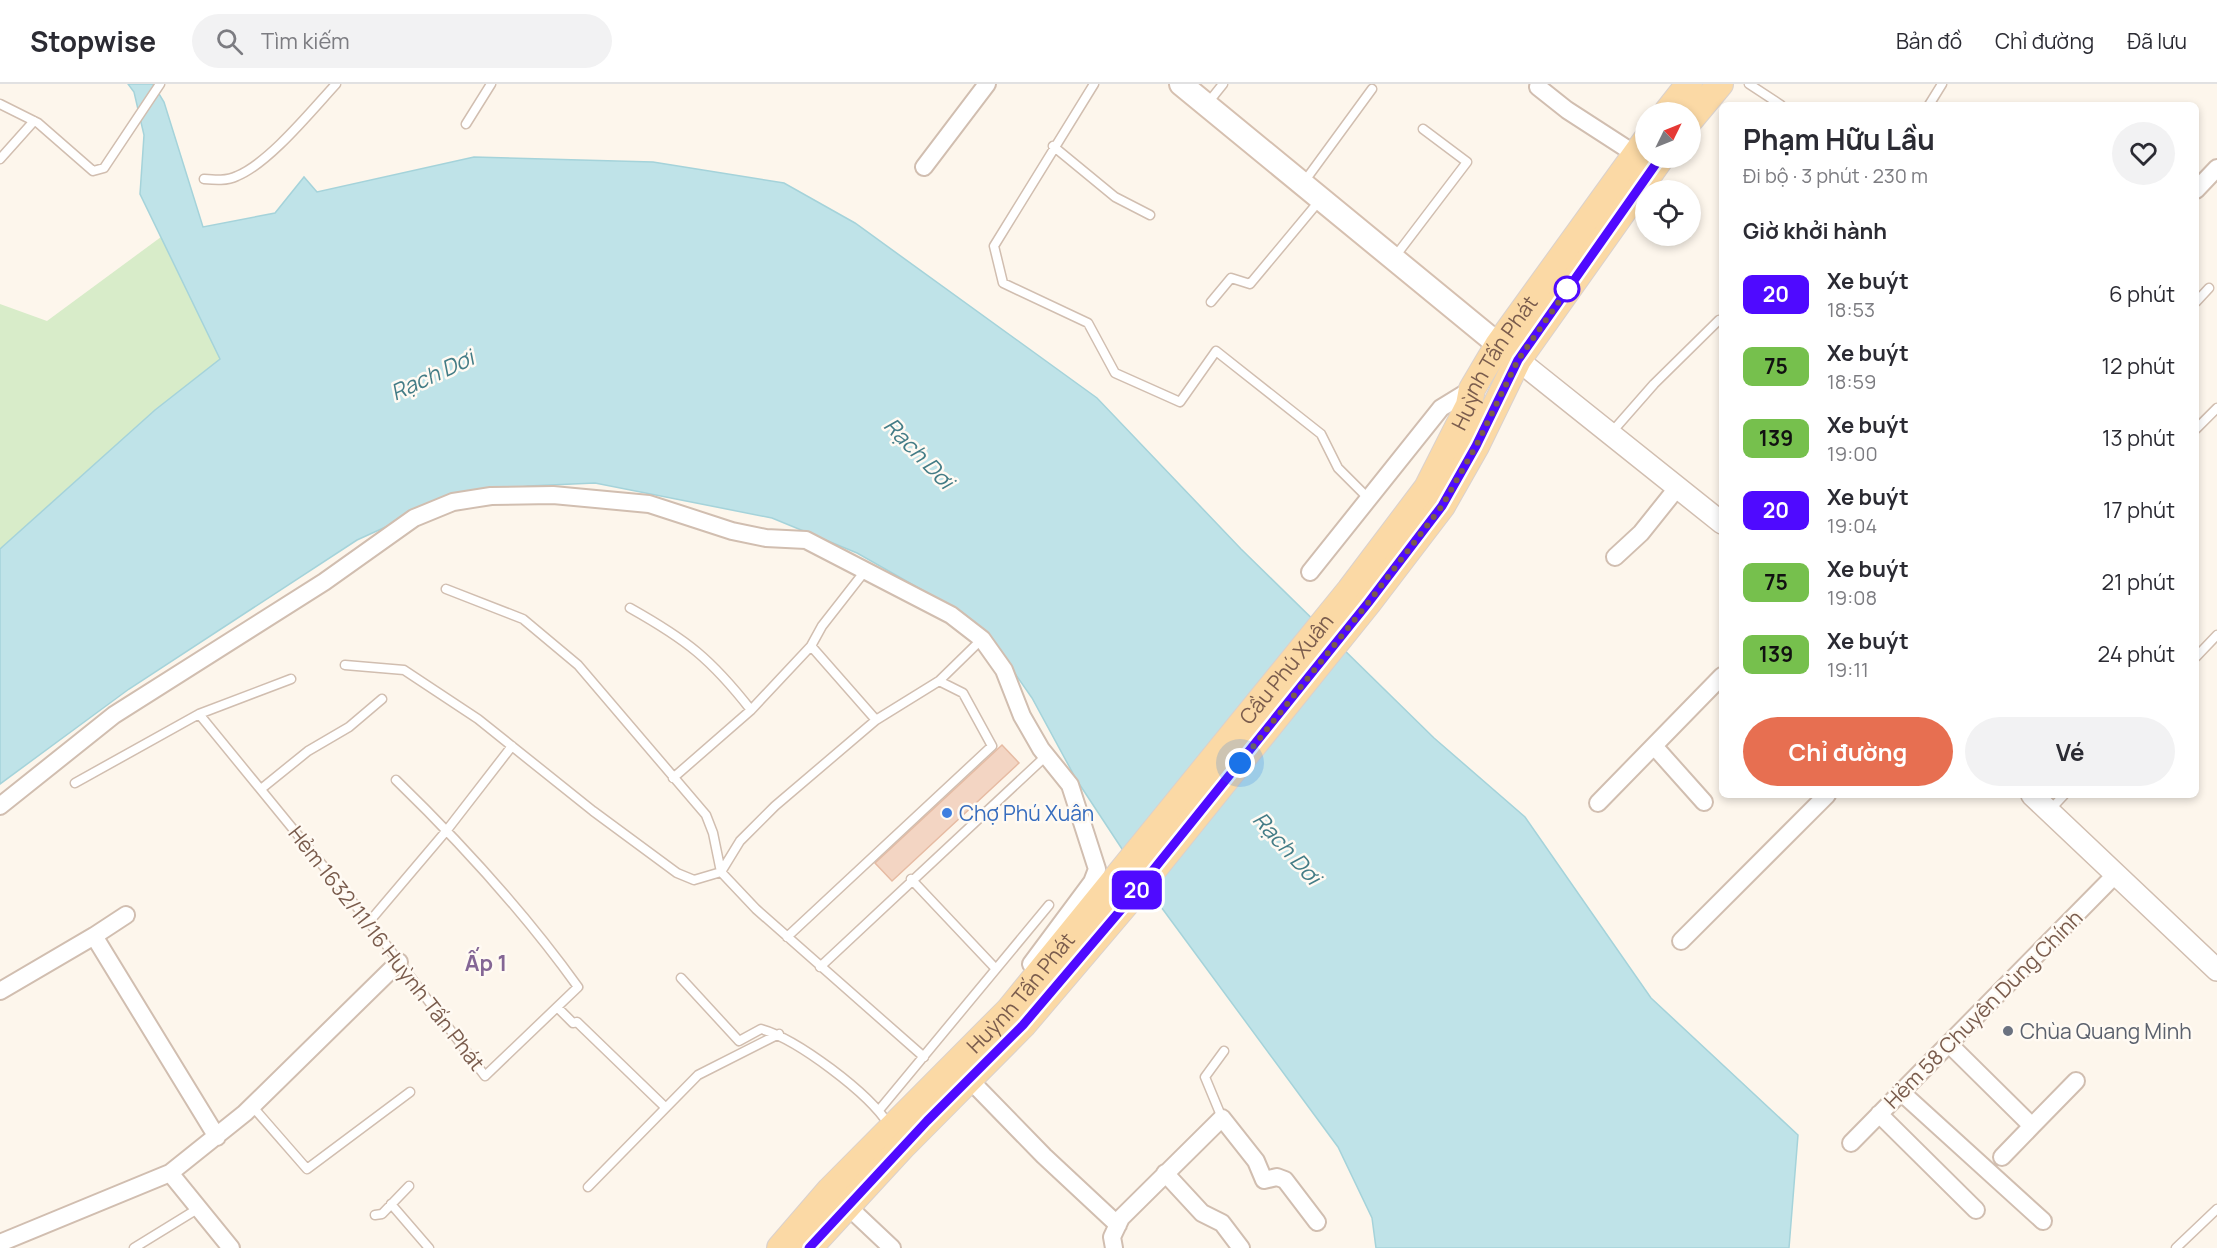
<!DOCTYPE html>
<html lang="vi">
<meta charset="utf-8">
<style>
:root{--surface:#fff;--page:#f2f2f3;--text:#2b2b33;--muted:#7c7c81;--line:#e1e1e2;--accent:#e76f51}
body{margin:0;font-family:Manrope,sans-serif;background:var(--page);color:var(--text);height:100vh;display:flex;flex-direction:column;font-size:22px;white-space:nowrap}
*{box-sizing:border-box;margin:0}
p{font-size:20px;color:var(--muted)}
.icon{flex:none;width:33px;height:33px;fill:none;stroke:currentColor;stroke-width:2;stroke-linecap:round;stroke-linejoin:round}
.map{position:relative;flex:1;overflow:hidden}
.details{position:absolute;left:1719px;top:18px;width:480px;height:696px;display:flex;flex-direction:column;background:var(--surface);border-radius:9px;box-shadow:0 3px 9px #0003}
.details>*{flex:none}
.badge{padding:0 12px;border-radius:9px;font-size:21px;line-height:39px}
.needle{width:39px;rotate:47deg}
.fabs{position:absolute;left:1635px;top:18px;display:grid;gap:12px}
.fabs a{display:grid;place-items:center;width:66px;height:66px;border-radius:50%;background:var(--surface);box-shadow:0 3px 9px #0003;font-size:30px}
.you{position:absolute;width:30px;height:30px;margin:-15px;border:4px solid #fff;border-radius:50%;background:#1a73e8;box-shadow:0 0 0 9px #1a73e833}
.map>.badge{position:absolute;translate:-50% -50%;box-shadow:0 0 0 3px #fff}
h2{padding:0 24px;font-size:22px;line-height:54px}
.round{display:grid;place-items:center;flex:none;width:63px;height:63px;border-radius:32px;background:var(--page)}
.overview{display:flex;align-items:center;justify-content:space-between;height:102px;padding:0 24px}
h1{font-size:28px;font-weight:700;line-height:45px}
.button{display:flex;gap:12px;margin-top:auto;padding:12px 24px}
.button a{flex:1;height:69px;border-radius:36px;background:var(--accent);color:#fff;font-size:24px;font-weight:700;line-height:69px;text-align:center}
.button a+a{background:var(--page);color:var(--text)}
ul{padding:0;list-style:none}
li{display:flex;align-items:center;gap:18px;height:72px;padding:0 24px}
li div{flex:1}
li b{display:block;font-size:22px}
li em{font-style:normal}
li .badge{min-width:66px;font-weight:700;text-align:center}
header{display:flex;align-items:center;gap:36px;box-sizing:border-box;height:84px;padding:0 30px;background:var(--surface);border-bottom:2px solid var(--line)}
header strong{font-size:28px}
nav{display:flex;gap:33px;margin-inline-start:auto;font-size:21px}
.search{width:420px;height:54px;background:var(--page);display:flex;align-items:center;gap:15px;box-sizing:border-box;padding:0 21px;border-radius:33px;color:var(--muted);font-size:22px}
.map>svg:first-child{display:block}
.green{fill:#d8ecc9}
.water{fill:#bfe3e8;stroke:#a5d3da;stroke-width:1.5}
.building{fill:#f3d5c3;stroke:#e6bba3;stroke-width:1.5}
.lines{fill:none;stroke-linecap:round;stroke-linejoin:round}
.service-casing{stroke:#d1beb0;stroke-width:11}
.minor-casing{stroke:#d1beb0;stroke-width:20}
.tertiary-casing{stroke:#d1beb0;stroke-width:24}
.secondary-casing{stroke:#d6c0b0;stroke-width:26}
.primary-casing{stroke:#dad1cd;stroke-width:28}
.service{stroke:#fff;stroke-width:8}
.minor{stroke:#fff;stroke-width:16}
.tertiary{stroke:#fff;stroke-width:21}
.secondary{stroke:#fff;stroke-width:22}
.primary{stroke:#fbd9a5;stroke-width:26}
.line-casing{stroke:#fff;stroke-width:14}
.line{stroke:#4f0aff;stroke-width:9}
.walk{stroke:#7a5c4d;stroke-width:6;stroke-dasharray:0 10.8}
.stop-dot{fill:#fff;stroke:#4f0aff;stroke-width:3}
.shop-dot{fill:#3f7fe0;stroke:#fffaf3;stroke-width:2}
.worship-dot{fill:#6b7280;stroke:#fffaf3;stroke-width:2}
.labels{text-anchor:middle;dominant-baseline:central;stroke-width:5;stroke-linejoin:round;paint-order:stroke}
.street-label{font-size:21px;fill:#7a5c4d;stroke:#fffaf3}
.shop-label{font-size:21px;fill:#366cbe;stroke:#fffaf3;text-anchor:start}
.worship-label{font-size:21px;fill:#5b616d;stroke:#fffaf3;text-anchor:start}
.water-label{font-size:22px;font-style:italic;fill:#437c86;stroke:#fffaf3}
.neighbourhood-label{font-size:22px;font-weight:bold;fill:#846695;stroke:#fffaf3}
</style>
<header>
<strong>Stopwise</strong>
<div class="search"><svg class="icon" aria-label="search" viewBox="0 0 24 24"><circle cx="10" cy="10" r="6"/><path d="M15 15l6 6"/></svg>Tìm kiếm</div>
<nav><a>Bản đồ</a><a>Chỉ đường</a><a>Đã lưu</a></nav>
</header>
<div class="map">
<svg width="2217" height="1164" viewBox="0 0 2217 1164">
<rect width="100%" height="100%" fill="#fdf6ec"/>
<path class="green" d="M161 153 221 275 155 326 0 465V220L47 237Z"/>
<path class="water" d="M128 0H153L164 18 203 143 275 129 304 93 317 108 474 73 653 78 784 99 855 139 1097 314 1241 465 1434 654 1525 733 1651 914 1798 1051 1789 1164H1376L1372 1134 1338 1063 1153 812 1076 695 1032 614 993 558 940 516 857 469 772 434 595 399 528 402 445 416 357 456 129 605 0 700V465L155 326 220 275 140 110 144 51 134 8Z"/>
<path class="building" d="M1002 661 1019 679 892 797 875 779Z"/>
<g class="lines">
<defs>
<path id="service" d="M1094 0 994 162 1003 199 1088 239 1115 289 1180 318 1216 267 1321 350 1338 384 1368 414
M1749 0 1781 21
M0 20 38 39 93 87 104 84 160 0
M1207 20 1223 0
M1929 21 1942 0
M466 40 491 0
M1053 62 1115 113 1150 131
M0 75 34 37
M204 95C215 96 227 97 237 92 269 79 312 26 336 0
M1304 98 1372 5
M1394 174 1467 78 1423 45
M1211 218 1231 194 1250 200 1320 116
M2196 218 2209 204
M2196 345 2217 324
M1611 349 1654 300 1719 236
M446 505 523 535 578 581 706 731 713 749 721 788 756 825 924 973
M630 524C687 556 711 575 751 626
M811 562 822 542 865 487
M2196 573 2217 551
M345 581 404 586 478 635 593 727 677 789 694 796 721 788 740 757 775 722 876 636 939 597 963 609 992 662 787 853
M939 597 982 555
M199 630 369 838 485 992 578 903C524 828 463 761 396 696
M673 694 751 626 811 562 876 636
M75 699 199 630 291 595
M261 705 308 667 349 643 382 615
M2049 727 2064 711
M911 795 996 885
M369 838 447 746 512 662
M820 883 1046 672
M681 894 739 957 761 945C797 955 869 1009 889 1041
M557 923 573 939 577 938 665 1023
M252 1022 307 1085 410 1008
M880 1025 1049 821
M1222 1034 1205 993 1224 967
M588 1103 698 991 779 950
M391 1120 429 1164
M375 1131 382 1130 409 1102
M134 1164 199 1124
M2176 1164 2217 1125"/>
<path id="minor" d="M1538 3 1567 26 1635 70
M924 83 987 0
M2196 106 2217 84
M1615 473 1641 449 1677 404
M1310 488 1441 324 1472 305
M1654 662 1704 718
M1598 719 1722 592
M0 722 114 631 324 498 414 434 453 418 491 412 553 411 649 420 732 447 766 454 806 456 951 531 982 555 1004 586 1022 632 1041 665 1070 701 1097 785 1092 798 1031 880
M94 852 126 831
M1681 857 1827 711
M0 907 94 852 217 1053
M1950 961 2032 1042 2002 1073
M969 995 1044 1072 1118 1141
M1901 1008 2043 1137
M1879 1030 1976 1126
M2032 1042 2076 997
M1851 1059 2115 791
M170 1089 231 1164
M1165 1089 1202 1129 1222 1139 1241 1164
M840 1115 892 1164
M0 1159 170 1089 245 1029 399 878
M1114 1164 1112 1153 1121 1134 1222 1034 1256 1077 1264 1096 1277 1093 1285 1096 1317 1138"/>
<path id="tertiary" d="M1518 276 1722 439
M2032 711 2217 886"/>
<path id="secondary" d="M1181 0 1511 271"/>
<g id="primary">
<path d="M1667 28 1689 0"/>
<path d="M1690 36 1720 0"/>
<path id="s1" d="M780 1164 830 1106 1009 926 1350 506 1427 404 1469 321 1472 305 1498 261 1646 56"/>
<path d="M809 1164 902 1063 1023 941 1125 821 1368 519 1442 422 1476 362 1518 276 1661 74"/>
</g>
</defs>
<use href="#service" class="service-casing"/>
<use href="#minor" class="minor-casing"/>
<use href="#tertiary" class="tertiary-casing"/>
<use href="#secondary" class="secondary-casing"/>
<use href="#primary" class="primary-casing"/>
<use href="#service" class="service"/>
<use href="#minor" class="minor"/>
<use href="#tertiary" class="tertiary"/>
<use href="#secondary" class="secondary"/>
<use href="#primary" class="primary"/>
</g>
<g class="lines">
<defs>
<path id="line" d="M809 1164 927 1037 1023 941 1125 821 1368 519 1442 422 1476 362 1518 276 1660 74"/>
</defs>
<use href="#line" class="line-casing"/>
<use href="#line" class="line"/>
<path class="walk" d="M1240 679 1368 519 1442 422 1476 362 1518 276 1572 199 1567 205"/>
</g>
<circle class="stop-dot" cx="1567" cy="205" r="12"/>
<circle class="shop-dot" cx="947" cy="729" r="6"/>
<circle class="worship-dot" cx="2008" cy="947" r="6"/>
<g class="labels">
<g class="street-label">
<text stroke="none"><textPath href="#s1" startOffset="1142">Huỳnh Tấn Phát</textPath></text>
<text stroke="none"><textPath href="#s1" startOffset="770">Cầu Phú Xuân</textPath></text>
<text transform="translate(387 864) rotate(52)">Hẻm 1632/11/16 Huỳnh Tấn Phát</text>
<text stroke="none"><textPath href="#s1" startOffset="351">Huỳnh Tấn Phát</textPath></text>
<text transform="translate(1983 925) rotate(-45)">Hẻm 58 Chuyên Dùng Chính</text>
</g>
<g class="shop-label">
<text x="959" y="729">Chợ Phú Xuân</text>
</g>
<g class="worship-label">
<text x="2020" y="947">Chùa Quang Minh</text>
</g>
<g class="water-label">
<text transform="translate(432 291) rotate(-25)">Rạch Dơi</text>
<text transform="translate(919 369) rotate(46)">Rạch Dơi</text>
<text transform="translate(1287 764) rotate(48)">Rạch Dơi</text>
</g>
<g class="neighbourhood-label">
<text x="486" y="879">Ấp 1</text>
</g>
</g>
</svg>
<div class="fabs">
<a><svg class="needle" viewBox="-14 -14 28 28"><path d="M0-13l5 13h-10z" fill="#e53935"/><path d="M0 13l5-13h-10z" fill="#7c7c81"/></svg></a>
<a><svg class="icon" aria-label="locate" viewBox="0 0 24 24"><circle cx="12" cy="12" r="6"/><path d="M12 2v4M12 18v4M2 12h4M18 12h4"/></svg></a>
</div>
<div class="you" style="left:1240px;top:679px"></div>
<b class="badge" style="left:1137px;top:806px;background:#4f0aff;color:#fff">20</b>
<section class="details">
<div class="overview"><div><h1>Phạm Hữu Lầu</h1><p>Đi bộ · 3 phút · 230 m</p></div><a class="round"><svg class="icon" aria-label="heart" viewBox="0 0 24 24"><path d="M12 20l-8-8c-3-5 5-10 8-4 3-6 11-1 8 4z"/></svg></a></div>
<h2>Giờ khởi hành</h2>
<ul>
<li><span class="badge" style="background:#4f0aff;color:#fff">20</span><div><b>Xe buýt</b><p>18:53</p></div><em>6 phút</em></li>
<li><span class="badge" style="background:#76c04d;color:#111">75</span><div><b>Xe buýt</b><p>18:59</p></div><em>12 phút</em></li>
<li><span class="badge" style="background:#76c04d;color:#111">139</span><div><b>Xe buýt</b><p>19:00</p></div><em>13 phút</em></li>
<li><span class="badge" style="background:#4f0aff;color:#fff">20</span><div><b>Xe buýt</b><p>19:04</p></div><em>17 phút</em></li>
<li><span class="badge" style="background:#76c04d;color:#111">75</span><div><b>Xe buýt</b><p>19:08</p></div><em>21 phút</em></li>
<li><span class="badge" style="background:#76c04d;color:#111">139</span><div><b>Xe buýt</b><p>19:11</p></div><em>24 phút</em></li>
</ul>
<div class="button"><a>Chỉ đường</a><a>Vé</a></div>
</section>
</div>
